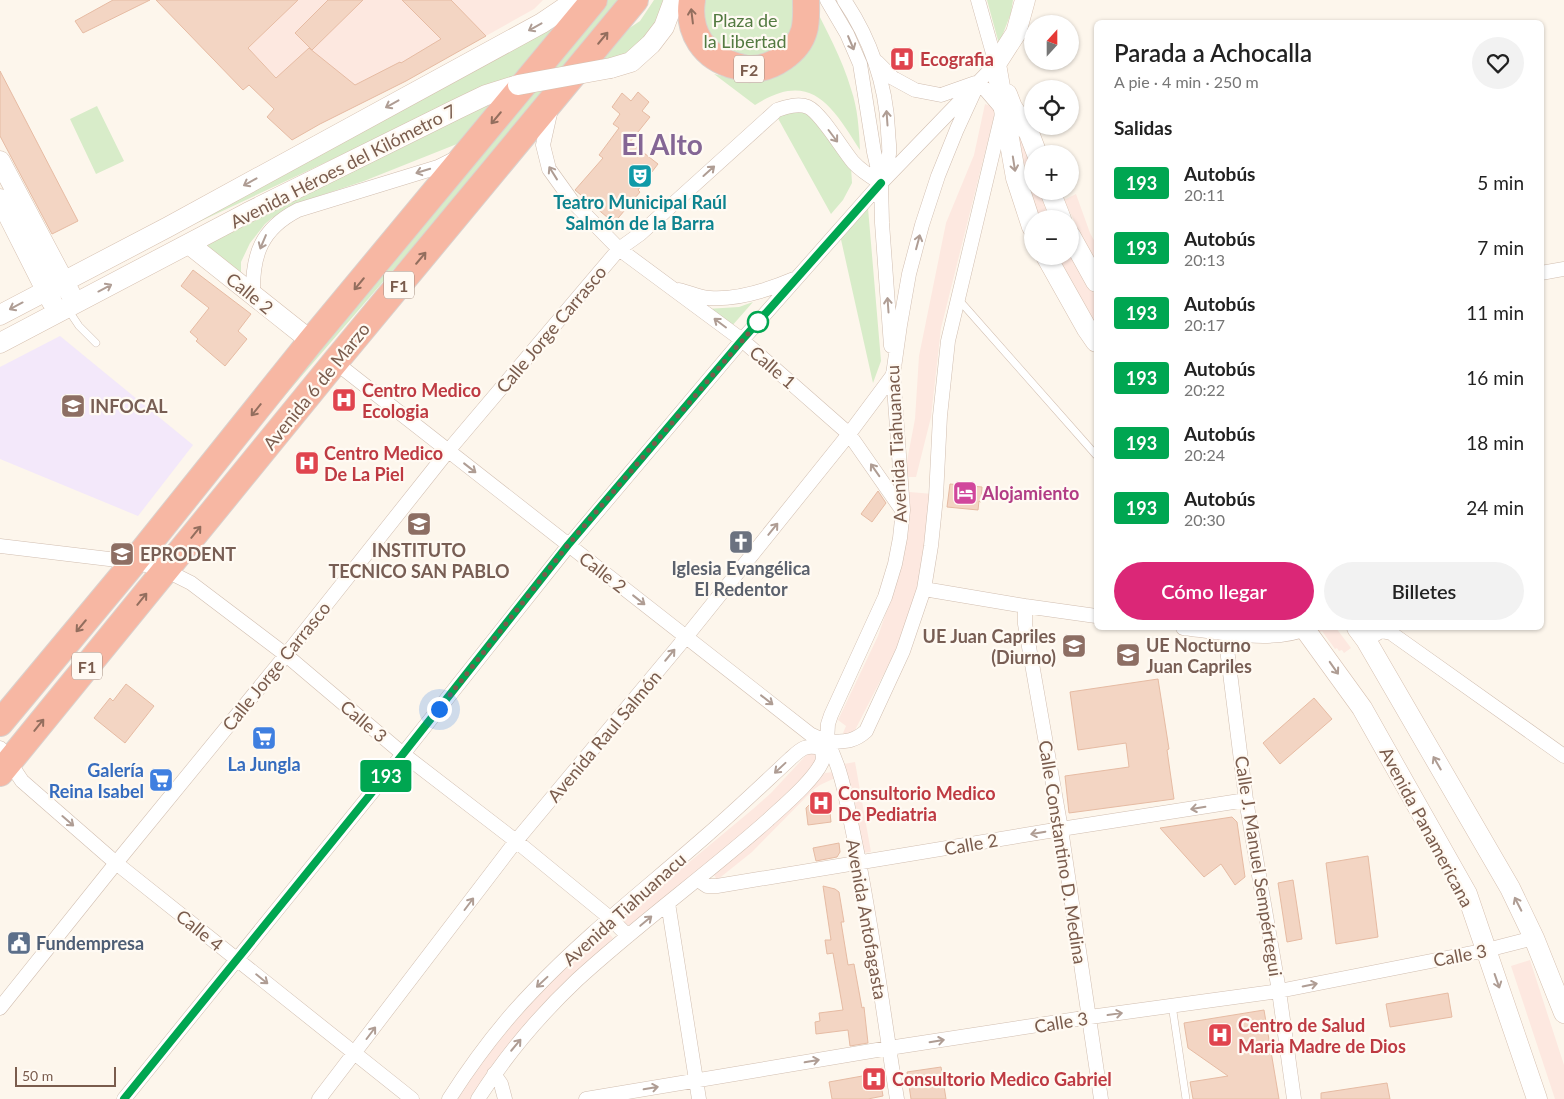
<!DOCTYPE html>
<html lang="es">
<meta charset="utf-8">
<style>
:root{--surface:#fff;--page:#f2f2f2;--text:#222;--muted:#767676;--accent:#db2777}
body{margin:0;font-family:Lato,sans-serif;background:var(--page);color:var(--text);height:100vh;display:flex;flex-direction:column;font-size:19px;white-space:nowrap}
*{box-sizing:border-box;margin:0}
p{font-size:16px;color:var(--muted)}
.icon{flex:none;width:28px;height:28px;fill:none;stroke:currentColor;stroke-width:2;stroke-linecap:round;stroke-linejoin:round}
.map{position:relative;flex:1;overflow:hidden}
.details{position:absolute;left:1094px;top:20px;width:450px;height:610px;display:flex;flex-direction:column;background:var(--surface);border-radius:8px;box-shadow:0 1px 4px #0004}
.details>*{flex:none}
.badge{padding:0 10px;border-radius:4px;font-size:18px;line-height:32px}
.needle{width:32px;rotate:21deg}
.tools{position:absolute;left:1024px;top:15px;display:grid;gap:10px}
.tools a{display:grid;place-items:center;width:55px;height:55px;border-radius:50%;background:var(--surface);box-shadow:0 1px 4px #0004;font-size:25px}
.scale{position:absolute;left:15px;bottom:12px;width:101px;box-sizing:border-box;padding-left:5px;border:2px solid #7a5c4d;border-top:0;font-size:14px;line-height:18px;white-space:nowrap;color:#7a5c4d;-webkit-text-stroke:4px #fffaf3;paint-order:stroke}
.you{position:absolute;width:25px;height:25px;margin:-12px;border:4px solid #fff;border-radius:50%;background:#1a73e8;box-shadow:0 0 0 8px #1a73e833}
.map>.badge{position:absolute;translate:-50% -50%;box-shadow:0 0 0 2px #fff}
h2{padding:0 20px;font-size:19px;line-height:45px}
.round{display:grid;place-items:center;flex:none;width:52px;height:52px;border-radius:26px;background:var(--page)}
.headline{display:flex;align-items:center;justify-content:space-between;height:85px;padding:0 20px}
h1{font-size:24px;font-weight:600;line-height:38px}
.cta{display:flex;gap:10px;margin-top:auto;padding:10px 20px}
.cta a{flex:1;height:58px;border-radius:30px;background:var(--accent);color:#fff;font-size:20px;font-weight:600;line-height:58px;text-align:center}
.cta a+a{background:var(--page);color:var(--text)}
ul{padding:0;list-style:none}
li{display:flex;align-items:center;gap:15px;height:65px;padding:0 20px}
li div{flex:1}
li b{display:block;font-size:19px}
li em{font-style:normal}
li .badge{min-width:55px;font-weight:700;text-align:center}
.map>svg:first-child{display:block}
.commercial{fill:#fde8e0}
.education{fill:#f3e8fa}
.green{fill:#d8ecc9}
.building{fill:#f3d5c3;stroke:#e6bba3}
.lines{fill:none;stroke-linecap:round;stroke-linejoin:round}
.lane-casing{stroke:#d1beb0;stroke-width:8}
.street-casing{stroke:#d1beb0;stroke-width:15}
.secondary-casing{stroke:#d6c0b0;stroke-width:21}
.highway-casing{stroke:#dad1cd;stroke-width:28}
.lane{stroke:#fff;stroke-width:7}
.street{stroke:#fff;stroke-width:14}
.secondary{stroke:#fff;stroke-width:20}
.highway{stroke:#f7b7a3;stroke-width:26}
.secondary-bridge-casing{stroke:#d6c0b0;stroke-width:21;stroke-linecap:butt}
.secondary-bridge{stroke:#fff;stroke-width:20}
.oneway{stroke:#936e5e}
.oneway2{stroke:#af9d94}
.line-casing{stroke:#fff;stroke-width:11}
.line{stroke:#00a651;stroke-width:8}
.walk{stroke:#7a5c4d;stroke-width:5;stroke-dasharray:0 9}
.stop-dot{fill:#fff;stroke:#00a651;stroke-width:2.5}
.labels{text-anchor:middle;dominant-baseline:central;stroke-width:4.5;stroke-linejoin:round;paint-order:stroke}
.shield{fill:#fffaf3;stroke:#a28b7f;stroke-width:1}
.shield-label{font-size:16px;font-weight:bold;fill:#7a5c4d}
.park-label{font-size:18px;fill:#537a41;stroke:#fffaf3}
.health-label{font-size:18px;font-weight:bold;fill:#be3a42;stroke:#fffaf3;text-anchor:start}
.street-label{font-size:18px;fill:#7a5c4d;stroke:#fffaf3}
.culture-label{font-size:18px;font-weight:bold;fill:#0d838f;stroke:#fffaf3}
.education-label{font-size:18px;font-weight:bold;fill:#785e54;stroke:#fffaf3;text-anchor:start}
.hotel-label{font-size:18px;font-weight:bold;fill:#b23c85;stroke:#fffaf3;text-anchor:start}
.worship-label{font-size:18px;font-weight:bold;fill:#5b616d;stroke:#fffaf3}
.shop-label{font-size:18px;font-weight:bold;fill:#366cbe;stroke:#fffaf3}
.service-label{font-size:18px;font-weight:bold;fill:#4e5e75;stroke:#fffaf3;text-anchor:start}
.town-label{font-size:28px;font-weight:bold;fill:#846695;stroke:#fffaf3}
</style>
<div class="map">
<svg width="1564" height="1099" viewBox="0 0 1564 1099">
<rect width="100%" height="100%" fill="#fdf6ec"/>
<path class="commercial" d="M202 0H543L534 9 409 79 321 124Z
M985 104 996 108 941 328 931 417 916 477H904L915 419 919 356 946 223 974 155Z
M1011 121 1032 160V191H1043L1054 219H1038L1022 171 1026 169Z
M1076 194 1090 233 1096 244V266L1064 200Z
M1070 251 1096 297V324L1085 309 1055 256H1070Z
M909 492 933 494 926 558 910 614 895 652 851 738 843 733 846 726 838 720 878 636 892 595 904 542Z
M1317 628H1336L1351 648 1344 653 1342 650 1339 651 1337 648 1335 649 1322 631 1320 632Z
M810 751 821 759 782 802 630 931 621 919 753 809 771 793Z
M855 762 871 852 861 853 844 764Z
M833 772 835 778 820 785 813 790 752 852 717 880 713 873 817 778 825 773Z
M605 929 613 938 576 973 472 1099H455L516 1015Z
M1530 960 1564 1065V1099H1555L1511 966Z"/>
<path class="education" d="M60 336 193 445 138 516 0 459V367Z"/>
<path class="green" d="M587 0 524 76 482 89 184 229Z
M604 0H619L502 144 268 415Z
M654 0H667L651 33 623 56 591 64 613 39 640 21Z
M698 0H796L791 41 753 62 707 45Z
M987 0H1013L1011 13 999 44Z
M812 1C826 30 842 58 851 89 858 109 859 130 860 150 832 106 811 69 755 105L714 74 739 80 758 78Z
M511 93 467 140 364 181 298 203 272 218 265 224 250 243 241 262V280L201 248 244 224Z
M97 106 124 161 96 174 70 119Z
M793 108 812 113 851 167 852 183 843 200 831 214 775 113Z
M868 208 881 361 873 383 840 235Z
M753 302 731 327 706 309 739 307Z"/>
<path class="building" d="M113 0H150L83 33 75 21Z
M156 0H298L248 48 276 78 309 48 355 85 400 62 401 63 441 39 402 0H451L486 36 406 81 320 124 292 140 267 117 274 109 249 85 243 90Z
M328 0H363L312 50 295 33Z
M0 71 78 221 52 234 0 136Z
M638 92 649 102 642 111 650 117 630 142 658 164 638 190 640 192 614 223 575 190 603 158 599 155 619 128 613 124 620 114 612 107 622 93 631 101Z
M193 270 251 314 238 331 247 339 225 366 196 341 198 339 190 332 209 308 181 286Z
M950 484 982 487 981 502 979 501 978 510 947 507Z
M878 491 886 503 872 522 861 514Z
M1158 679 1169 749 1167 750 1174 799 1069 813 1065 776 1129 767 1126 743 1078 750 1070 692Z
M126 684 154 706 125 743 94 718 110 698 113 701Z
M1314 698 1332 719 1280 764 1263 743Z
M817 797 829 804 831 822 808 825 806 808Z
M1232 817 1237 822 1245 877 1235 885 1221 864 1204 877 1160 828Z
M839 843 840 852 837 857 816 861 813 848Z
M1368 856 1378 937 1336 944 1326 863Z
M1293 880 1302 939 1287 942 1278 883Z
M823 886 835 889 839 892 844 922H841L848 965 854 964 862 1008 864 1007 868 1043 850 1046 848 1030 816 1034 815 1022 820 1021 819 1013 843 1010 833 953 827 954 825 940H831Z
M1448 993 1452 1017 1390 1027 1386 1004Z
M1264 1010 1279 1099H1193L1190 1082 1228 1076 1188 1048 1184 1023Z
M941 1067 946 1099H911L907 1072Z
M879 1073 883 1096 868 1099H832L829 1082Z
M1387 1083 1390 1099H1321V1093Z"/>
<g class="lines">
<defs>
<path id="lane" d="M959 300 1096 455
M67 308 79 326 96 343
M1172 1005 1186 1099"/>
<path id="street" d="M827 0 847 34 860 64 874 152 881 183 882 223 891 346
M844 0C870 38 886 84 888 130 888 138 890 146 889 154 888 162 884 171 882 180
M877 62 893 78 915 90 941 95 975 83
M551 109 543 145 549 169 572 201 619 249 742 340 849 434 902 510
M1541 273 1564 269
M679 290C689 292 700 298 710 298 738 300 768 290 794 279
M253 295C252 255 261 229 298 210L438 167 456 158
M335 362 810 734 827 742
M0 546 134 562 165 570 191 583 286 655 403 754 516 841 610 918 628 936
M924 589 1025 606 1096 616
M1025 606V624L1061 829 1101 1099
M1183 628C1217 632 1275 643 1305 629
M1225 633 1246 800 1279 991 1294 1099
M1366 640 1381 631 1391 633 1564 756
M827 742C843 741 853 743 866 731L903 651 924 589 931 546 936 497 940 416 948 341 1003 110 979 82
M827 742C843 771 847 805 854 837 872 923 883 1012 897 1099
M0 748 22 781 116 863 412 1099
M821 748 827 742 828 724 831 715 885 597 895 564 900 538 903 510 893 373
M698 880 707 886H717L1061 829 1246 800
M668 903 699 1099
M0 1008 116 863 286 655 448 451 619 249 640 234 777 110C786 107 798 103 808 107 821 113 842 149 853 162 861 171 871 177 881 183
M494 1074 501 1084 505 1099
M124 1099 403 754 569 545 742 340 881 183 996 64 978 0
M319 1099 516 841 686 637 849 434 893 375 900 325 909 274 922 225 938 176 957 129 974 92
M449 1099C474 1060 501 1024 533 991 586 935 648 887 706 836 735 811 762 785 790 759 801 749 805 744 821 748
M478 1099C506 1055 539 1016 577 980 638 924 706 875 768 820 783 806 814 780 822 762 824 757 822 753 821 748
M586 1099 889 1048 1090 1017 1279 991 1487 950 1534 938"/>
<path id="secondary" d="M996 64 1016 178 1032 227
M996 64 1016 33 1025 0
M611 68 631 62 651 44 664 27 674 0
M1007 94 1012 107 1029 133 1037 154
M0 161 70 293
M1050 191 1061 219
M0 199 52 302
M1070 235 1096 282
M189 244 311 341
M1046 256 1087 329 1096 342
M0 315 168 227 542 23 576 0
M0 343 247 213 457 109 486 95 518 85
M1304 628 1362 708 1467 894 1537 1099
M1357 628 1366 640 1510 888 1534 938 1564 1013"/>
<path id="highway" d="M692 0C687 32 704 58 736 66 740 67 746 70 751 69 772 69 798 52 804 31 807 21 806 10 806 0
M0 723 134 562 311 341 594 0
M0 773 335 362 635 0"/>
</defs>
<use href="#lane" class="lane-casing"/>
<use href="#street" class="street-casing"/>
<use href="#secondary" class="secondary-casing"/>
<use href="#highway" class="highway-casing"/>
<use href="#lane" class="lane"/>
<use href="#street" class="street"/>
<use href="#secondary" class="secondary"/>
<use href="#highway" class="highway"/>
<defs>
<path id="secondary-bridge" d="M518 85 611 68"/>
</defs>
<use href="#secondary-bridge" class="secondary-bridge-casing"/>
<use href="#secondary-bridge" class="secondary-bridge"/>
</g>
<defs><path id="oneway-shaft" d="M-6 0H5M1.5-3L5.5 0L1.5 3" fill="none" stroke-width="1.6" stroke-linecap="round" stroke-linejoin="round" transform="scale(1.25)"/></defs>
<g class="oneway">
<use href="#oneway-shaft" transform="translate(692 16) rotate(-97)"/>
<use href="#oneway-shaft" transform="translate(603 38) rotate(-50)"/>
<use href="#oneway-shaft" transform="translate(496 118) rotate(130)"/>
<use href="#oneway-shaft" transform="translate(421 258) rotate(-50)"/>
<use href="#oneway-shaft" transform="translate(359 284) rotate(130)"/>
<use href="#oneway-shaft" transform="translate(256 410) rotate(129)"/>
<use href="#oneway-shaft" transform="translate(196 532) rotate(-51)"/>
<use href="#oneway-shaft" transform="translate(142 599) rotate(-51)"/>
<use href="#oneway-shaft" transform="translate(81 626) rotate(130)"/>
<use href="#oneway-shaft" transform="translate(39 725) rotate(-51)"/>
</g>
<g class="oneway2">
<use href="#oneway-shaft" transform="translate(535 27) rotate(151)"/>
<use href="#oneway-shaft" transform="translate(851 43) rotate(67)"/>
<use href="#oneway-shaft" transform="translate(392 104) rotate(151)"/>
<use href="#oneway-shaft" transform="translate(887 118) rotate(-94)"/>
<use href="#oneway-shaft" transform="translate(833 136) rotate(53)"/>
<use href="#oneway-shaft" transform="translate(1014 164) rotate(81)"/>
<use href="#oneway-shaft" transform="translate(423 171) rotate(163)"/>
<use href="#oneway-shaft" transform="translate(709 171) rotate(-42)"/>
<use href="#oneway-shaft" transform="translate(553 173) rotate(-122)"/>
<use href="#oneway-shaft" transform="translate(250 182) rotate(151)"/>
<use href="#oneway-shaft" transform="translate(263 242) rotate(113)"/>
<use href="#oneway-shaft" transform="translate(918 242) rotate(-75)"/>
<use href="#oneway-shaft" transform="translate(105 288) rotate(-28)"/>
<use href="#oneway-shaft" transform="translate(888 305) rotate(-94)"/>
<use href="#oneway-shaft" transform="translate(16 306) rotate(152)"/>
<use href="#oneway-shaft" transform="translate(720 323) rotate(-143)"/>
<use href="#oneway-shaft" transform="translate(470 468) rotate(38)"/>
<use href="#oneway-shaft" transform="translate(875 470) rotate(-125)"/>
<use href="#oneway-shaft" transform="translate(773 529) rotate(-51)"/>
<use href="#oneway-shaft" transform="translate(639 600) rotate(38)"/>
<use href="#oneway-shaft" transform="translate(670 655) rotate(-50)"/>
<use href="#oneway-shaft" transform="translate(1334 668) rotate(55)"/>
<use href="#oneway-shaft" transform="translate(767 700) rotate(38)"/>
<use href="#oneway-shaft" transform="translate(1437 763) rotate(-120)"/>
<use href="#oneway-shaft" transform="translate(780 768) rotate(137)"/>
<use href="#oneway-shaft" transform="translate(1198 808) rotate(171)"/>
<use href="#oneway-shaft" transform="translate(68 821) rotate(41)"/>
<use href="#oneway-shaft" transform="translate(1038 833) rotate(170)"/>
<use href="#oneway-shaft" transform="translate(469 904) rotate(-53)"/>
<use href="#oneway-shaft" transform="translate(1518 904) rotate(-117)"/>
<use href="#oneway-shaft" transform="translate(646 921) rotate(-40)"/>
<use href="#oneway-shaft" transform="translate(262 979) rotate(39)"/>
<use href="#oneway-shaft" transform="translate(1497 981) rotate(71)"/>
<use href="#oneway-shaft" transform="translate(542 982) rotate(137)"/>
<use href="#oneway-shaft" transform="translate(1310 985) rotate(-11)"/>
<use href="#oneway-shaft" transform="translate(1115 1014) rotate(-8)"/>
<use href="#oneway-shaft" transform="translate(371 1033) rotate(-53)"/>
<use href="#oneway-shaft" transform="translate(937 1041) rotate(-9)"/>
<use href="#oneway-shaft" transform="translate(516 1045) rotate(-50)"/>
<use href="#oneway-shaft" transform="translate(812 1061) rotate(-10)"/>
<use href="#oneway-shaft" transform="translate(651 1088) rotate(-10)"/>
</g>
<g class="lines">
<defs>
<path id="line" d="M124 1099 403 754 568 545 742 340 881 183"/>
</defs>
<use href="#line" class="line-casing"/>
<use href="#line" class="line"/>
<path class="walk" d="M439 709 568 545 758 322"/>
</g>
<defs>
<symbol id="hospital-square" viewBox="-11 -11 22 22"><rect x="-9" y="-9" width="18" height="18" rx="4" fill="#e0444e" stroke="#fffaf3"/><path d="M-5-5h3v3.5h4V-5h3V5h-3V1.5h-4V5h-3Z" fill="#fff"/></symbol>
<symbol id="theatre-square" viewBox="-11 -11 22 22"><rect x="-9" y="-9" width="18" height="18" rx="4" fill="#0f9aa8" stroke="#fffaf3"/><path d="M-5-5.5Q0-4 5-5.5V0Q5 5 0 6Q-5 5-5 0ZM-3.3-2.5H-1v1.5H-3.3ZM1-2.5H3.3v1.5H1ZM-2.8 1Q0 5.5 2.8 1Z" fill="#fff"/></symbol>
<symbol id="university-square" viewBox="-11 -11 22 22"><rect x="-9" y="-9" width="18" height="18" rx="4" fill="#8d6e63" stroke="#fffaf3"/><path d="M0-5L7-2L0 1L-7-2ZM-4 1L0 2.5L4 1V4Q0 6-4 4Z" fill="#fff"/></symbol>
<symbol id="hotel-square" viewBox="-11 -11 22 22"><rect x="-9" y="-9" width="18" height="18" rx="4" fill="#d1479c" stroke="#fffaf3"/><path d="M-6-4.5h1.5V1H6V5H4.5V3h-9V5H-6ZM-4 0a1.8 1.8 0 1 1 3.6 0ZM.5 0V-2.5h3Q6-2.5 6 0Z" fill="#fff"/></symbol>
<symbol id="church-square" viewBox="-11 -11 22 22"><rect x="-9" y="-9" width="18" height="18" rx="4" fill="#6b7280" stroke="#fffaf3"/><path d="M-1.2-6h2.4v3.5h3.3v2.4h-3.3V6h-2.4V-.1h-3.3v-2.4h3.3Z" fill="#fff"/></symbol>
<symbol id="school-square" viewBox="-11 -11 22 22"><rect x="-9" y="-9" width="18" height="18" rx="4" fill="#8d6e63" stroke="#fffaf3"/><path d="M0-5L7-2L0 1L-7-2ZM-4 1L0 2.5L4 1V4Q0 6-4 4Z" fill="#fff"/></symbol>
<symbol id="supermarket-square" viewBox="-11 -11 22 22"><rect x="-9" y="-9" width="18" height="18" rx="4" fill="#3f7fe0" stroke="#fffaf3"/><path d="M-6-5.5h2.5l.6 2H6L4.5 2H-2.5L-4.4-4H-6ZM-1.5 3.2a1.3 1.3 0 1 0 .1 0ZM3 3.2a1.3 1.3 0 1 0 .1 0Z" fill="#fff"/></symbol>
<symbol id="civic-square" viewBox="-11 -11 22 22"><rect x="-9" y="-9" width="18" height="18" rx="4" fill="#5c6f8a" stroke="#fffaf3"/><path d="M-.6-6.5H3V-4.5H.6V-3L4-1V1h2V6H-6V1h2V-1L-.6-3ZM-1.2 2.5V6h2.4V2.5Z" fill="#fff"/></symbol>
</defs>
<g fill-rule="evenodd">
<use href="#hospital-square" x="888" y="45" width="28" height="28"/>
<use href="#theatre-square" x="626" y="162" width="28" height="28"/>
<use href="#hospital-square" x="330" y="386" width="28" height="28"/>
<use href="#university-square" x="59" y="392" width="28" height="28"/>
<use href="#hospital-square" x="293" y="449" width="28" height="28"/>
<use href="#hotel-square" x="951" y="479" width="28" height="28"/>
<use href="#university-square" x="405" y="510" width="28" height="28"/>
<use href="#church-square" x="727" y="528" width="28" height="28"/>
<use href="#university-square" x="108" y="540" width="28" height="28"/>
<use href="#school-square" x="1060" y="632" width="28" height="28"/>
<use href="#school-square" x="1114" y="641" width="28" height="28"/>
<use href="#supermarket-square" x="250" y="724" width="28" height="28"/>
<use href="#supermarket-square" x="147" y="766" width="28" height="28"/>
<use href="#hospital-square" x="807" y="789" width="28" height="28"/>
<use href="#civic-square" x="5" y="929" width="28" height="28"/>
<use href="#hospital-square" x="1206" y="1021" width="28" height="28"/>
<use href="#hospital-square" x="860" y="1065" width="28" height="28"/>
</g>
<circle class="stop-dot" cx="758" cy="322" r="10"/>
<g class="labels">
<g class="shield">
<rect x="734" y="55.5" width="30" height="27" rx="4"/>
<rect x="384" y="271.5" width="30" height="27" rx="4"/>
<rect x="72" y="652.5" width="30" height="27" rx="4"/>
</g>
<g class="shield-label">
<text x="749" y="69">F2</text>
<text x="399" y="285">F1</text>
<text x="87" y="666">F1</text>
</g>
<g class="park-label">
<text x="745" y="20">Plaza de<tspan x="745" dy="21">la Libertad</tspan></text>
</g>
<g class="health-label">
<text x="920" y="59">Ecografia</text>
<text x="362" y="390">Centro Medico<tspan x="362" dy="21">Ecologia</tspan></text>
<text x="324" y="453">Centro Medico<tspan x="324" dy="21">De La Piel</tspan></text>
<text x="838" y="793">Consultorio Medico<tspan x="838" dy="21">De Pediatria</tspan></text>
<text x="1238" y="1025">Centro de Salud<tspan x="1238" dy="21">Maria Madre de Dios</tspan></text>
<text x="892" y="1079">Consultorio Medico Gabriel</text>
</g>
<g class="street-label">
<text transform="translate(343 166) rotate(-27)">Avenida Héroes del Kilómetro 7</text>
<text transform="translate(250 293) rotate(39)">Calle 2</text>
<text transform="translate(551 329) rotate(-50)">Calle Jorge Carrasco</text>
<text transform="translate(773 367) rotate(41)">Calle 1</text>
<text transform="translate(316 386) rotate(-51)">Avenida 6 de Marzo</text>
<text transform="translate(896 444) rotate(-93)">Avenida Tiahuanacu</text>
<text transform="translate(603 572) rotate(38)">Calle 2</text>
<text transform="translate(276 666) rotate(-51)">Calle Jorge Carrasco</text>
<text transform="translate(364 721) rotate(40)">Calle 3</text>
<text transform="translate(604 736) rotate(-50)">Avenida Raul Salmón</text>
<text transform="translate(1427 827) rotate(62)">Avenida Panamericana</text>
<text transform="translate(971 844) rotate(-10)">Calle 2</text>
<text transform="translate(1063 852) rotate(81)">Calle Constantino D. Medina</text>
<text transform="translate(1259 866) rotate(81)">Calle J. Manuel Sempértegui</text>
<text transform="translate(624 909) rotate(-42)">Avenida Tiahuanacu</text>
<text transform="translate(867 919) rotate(80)">Avenida Antofagasta</text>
<text transform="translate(200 930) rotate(39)">Calle 4</text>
<text transform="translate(1460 955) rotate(-11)">Calle 3</text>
<text transform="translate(1061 1022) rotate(-9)">Calle 3</text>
</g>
<g class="culture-label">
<text x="640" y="202">Teatro Municipal Raúl<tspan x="640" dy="21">Salmón de la Barra</tspan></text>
</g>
<g class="education-label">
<text x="90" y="406">INFOCAL</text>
<text x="419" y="550" text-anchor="middle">INSTITUTO<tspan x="419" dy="21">TECNICO SAN PABLO</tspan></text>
<text x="140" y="554">EPRODENT</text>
<text x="1056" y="636" text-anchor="end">UE Juan Capriles<tspan x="1056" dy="21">(Diurno)</tspan></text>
<text x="1146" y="645">UE Nocturno<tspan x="1146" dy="21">Juan Capriles</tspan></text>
</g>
<g class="hotel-label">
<text x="982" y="493">Alojamiento</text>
</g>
<g class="worship-label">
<text x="741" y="568">Iglesia Evangélica<tspan x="741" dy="21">El Redentor</tspan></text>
</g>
<g class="shop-label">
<text x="264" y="764">La Jungla</text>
<text x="144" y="770" text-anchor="end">Galería<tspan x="144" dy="21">Reina Isabel</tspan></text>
</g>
<g class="service-label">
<text x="36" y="943">Fundempresa</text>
</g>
<g class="town-label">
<text x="662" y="144">El Alto</text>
</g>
</g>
</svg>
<div class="tools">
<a><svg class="needle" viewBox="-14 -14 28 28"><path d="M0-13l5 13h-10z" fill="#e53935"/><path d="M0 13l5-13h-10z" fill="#767676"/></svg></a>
<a><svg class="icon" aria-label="locate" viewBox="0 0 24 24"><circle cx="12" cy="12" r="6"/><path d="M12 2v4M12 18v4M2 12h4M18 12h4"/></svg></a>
<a>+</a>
<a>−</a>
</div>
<div class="scale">50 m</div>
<div class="you" style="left:439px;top:709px"></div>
<b class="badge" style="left:386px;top:776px;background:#00a651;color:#fff">193</b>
<section class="details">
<div class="headline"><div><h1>Parada a Achocalla</h1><p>A pie · 4 min · 250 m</p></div><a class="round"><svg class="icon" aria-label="heart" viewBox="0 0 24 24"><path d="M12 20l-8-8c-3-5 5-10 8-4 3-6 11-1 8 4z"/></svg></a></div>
<h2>Salidas</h2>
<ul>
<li><span class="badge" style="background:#00a651;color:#fff">193</span><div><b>Autobús</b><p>20:11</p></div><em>5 min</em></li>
<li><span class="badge" style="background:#00a651;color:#fff">193</span><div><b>Autobús</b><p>20:13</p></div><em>7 min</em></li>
<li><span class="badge" style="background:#00a651;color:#fff">193</span><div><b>Autobús</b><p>20:17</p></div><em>11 min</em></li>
<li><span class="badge" style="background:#00a651;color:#fff">193</span><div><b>Autobús</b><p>20:22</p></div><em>16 min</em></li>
<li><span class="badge" style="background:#00a651;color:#fff">193</span><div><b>Autobús</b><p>20:24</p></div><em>18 min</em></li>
<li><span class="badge" style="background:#00a651;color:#fff">193</span><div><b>Autobús</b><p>20:30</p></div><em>24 min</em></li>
</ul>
<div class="cta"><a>Cómo llegar</a><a>Billetes</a></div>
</section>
</div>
